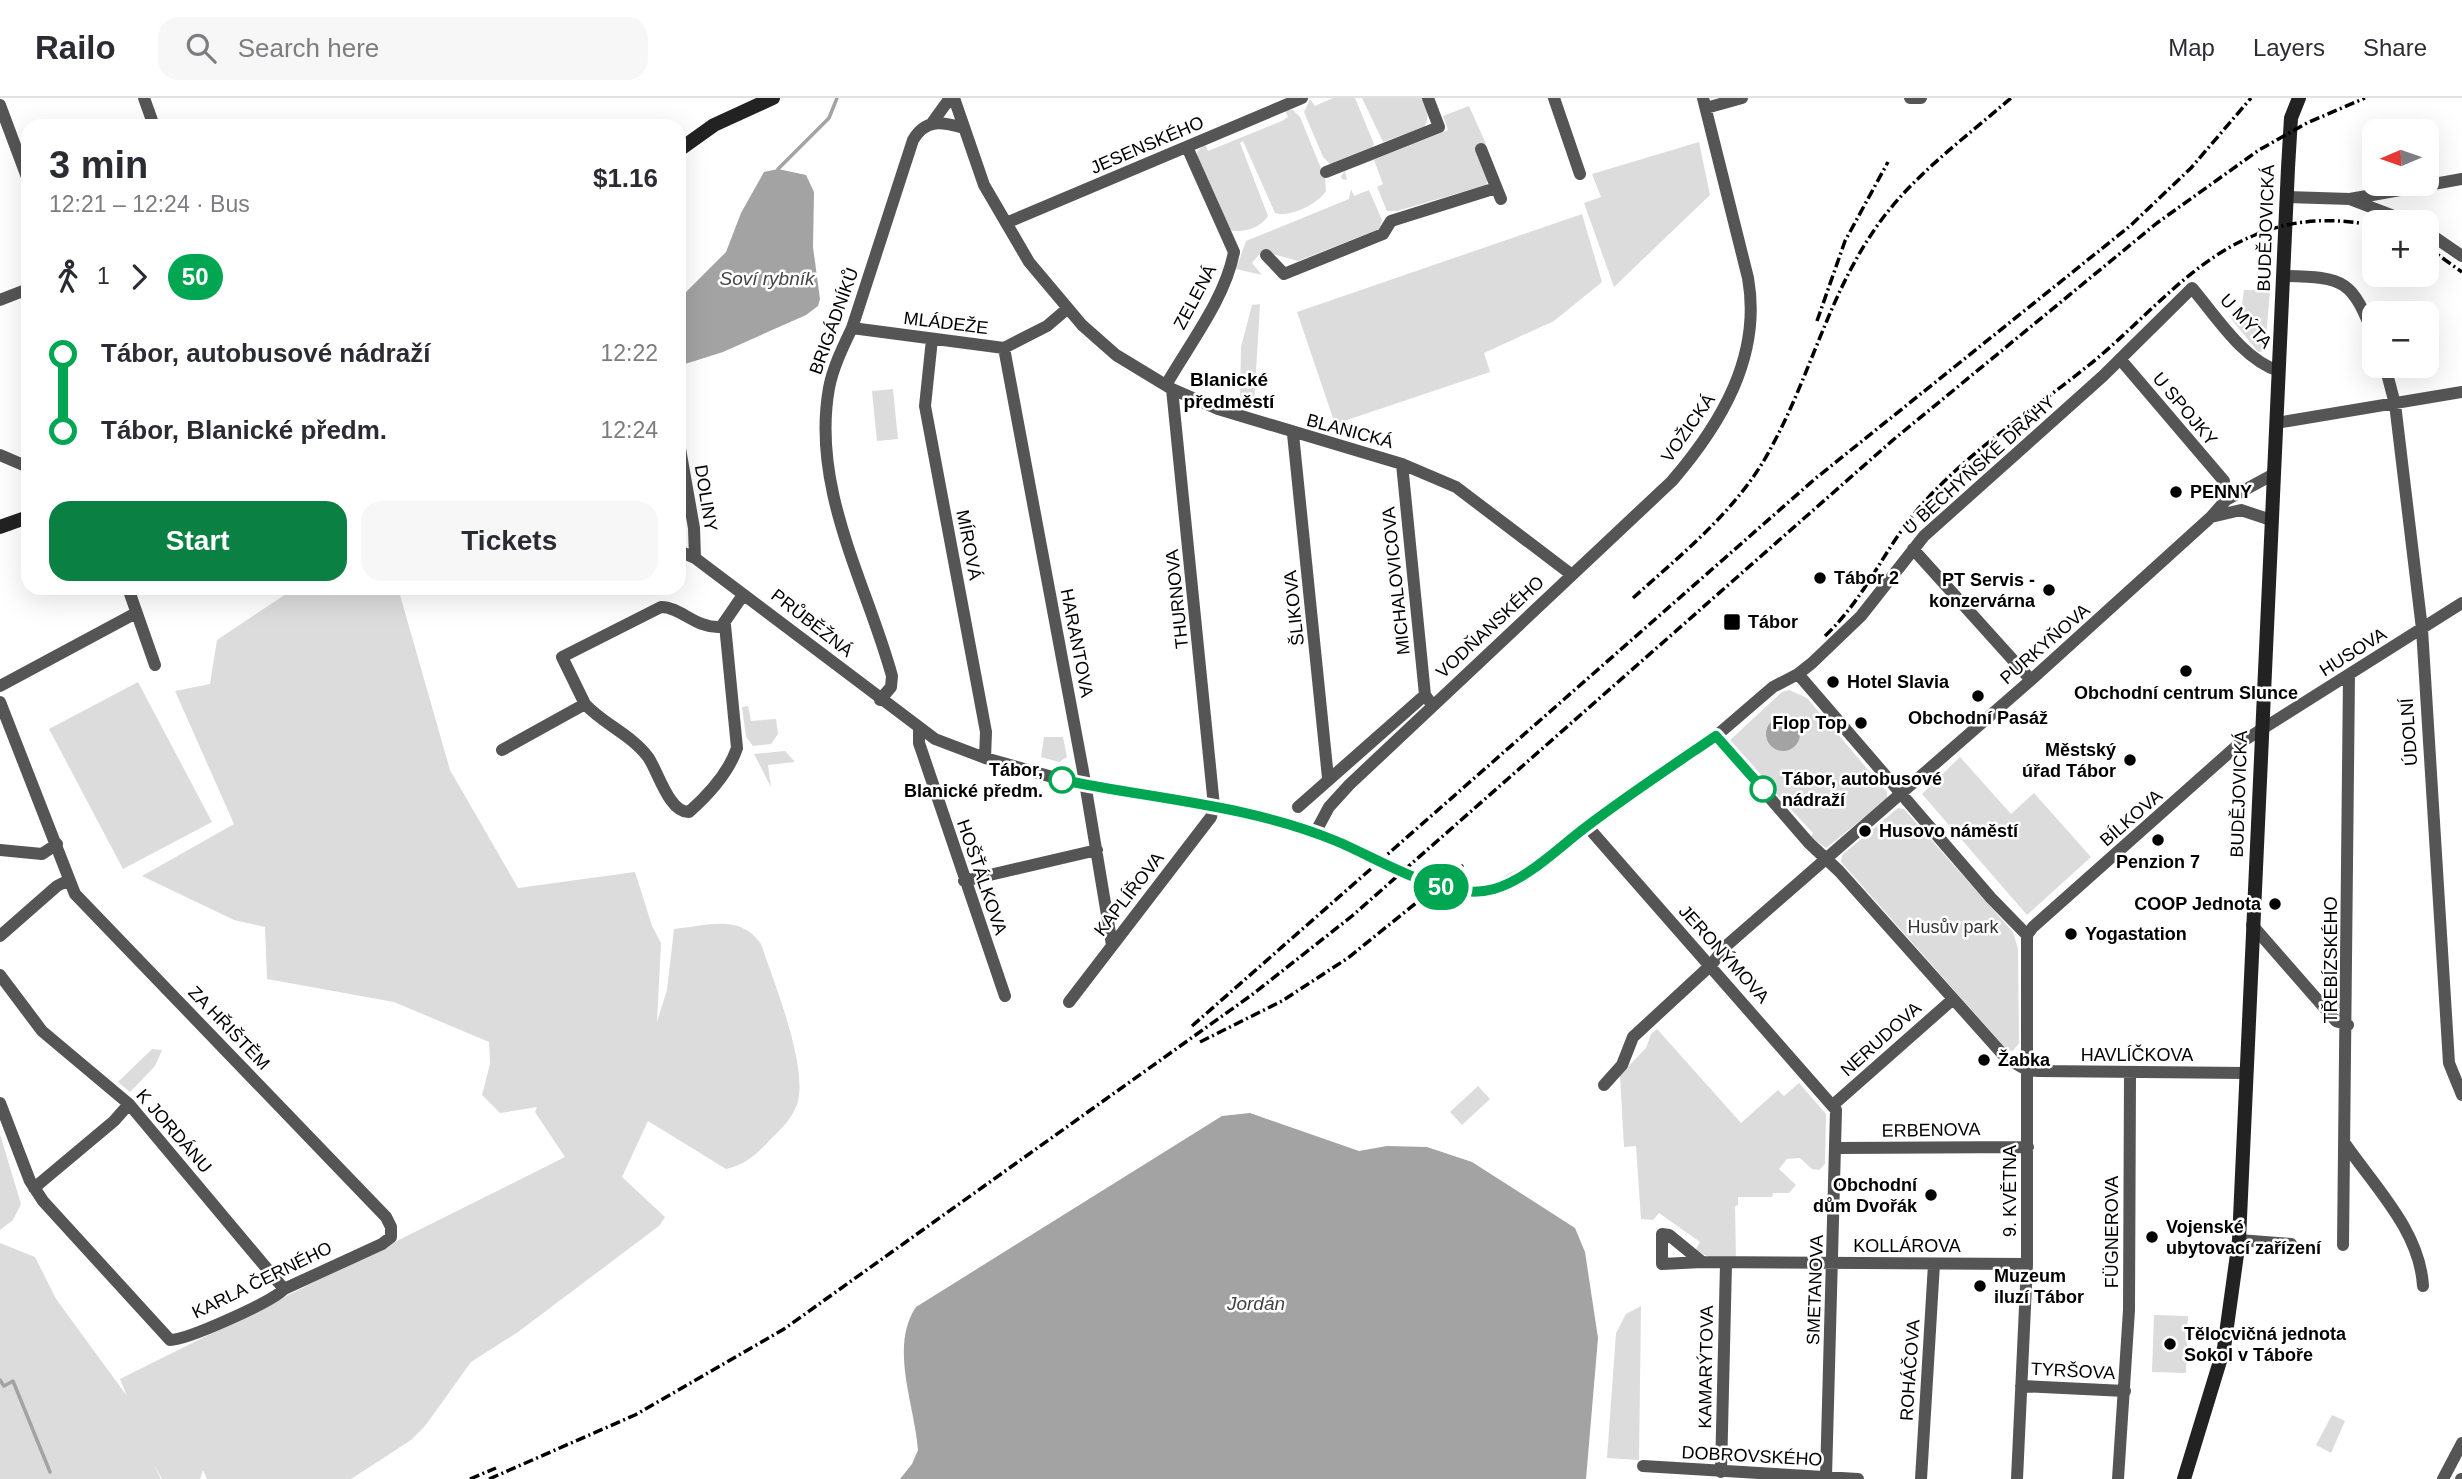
<!DOCTYPE html>
<meta charset="utf-8">
<style>
:root{--surface:#fff;--page:#f7f7f7;--text:#2b2b33;--muted:#7c7c81;--line:#e1e1e2;--accent:#0b8043}
body{margin:0;font-family:Arial,sans-serif;background:var(--page);color:var(--text);height:100vh;display:flex;flex-direction:column;font-size:26px;white-space:nowrap}
*{box-sizing:border-box;margin:0}
p{font-size:23px;color:var(--muted)}
.icon{flex:none;width:38px;height:38px;fill:none;stroke:currentColor;stroke-width:2;stroke-linecap:round;stroke-linejoin:round}
.map{position:relative;flex:1;overflow:hidden}
.side{position:absolute;left:21px;top:21px;width:665px;height:476px;display:flex;flex-direction:column;background:var(--surface);border-radius:21px;box-shadow:0 7px 28px #0002}
.side>*{flex:none}
.badge{padding:0 14px;border-radius:23px;font-size:24px;line-height:46px}
.needle{width:46px;rotate:268deg}
.buttons{position:absolute;left:2362px;top:21px;display:grid;gap:14px}
.buttons a{display:grid;place-items:center;width:77px;height:77px;border-radius:14px;background:var(--surface);box-shadow:0 7px 28px #0002;font-size:35px}
.map>.badge{position:absolute;translate:-50% -50%;box-shadow:0 0 0 4px #fff}
.legs{display:flex;align-items:center;gap:10px;height:77px;padding:0 28px;font-size:23px}
.legs p{margin-inline-start:auto}
.summary{display:flex;align-items:center;justify-content:space-between;height:119px;padding:0 28px}
h1{font-size:38px;font-weight:700;line-height:52px}
.cta{display:flex;gap:14px;margin-top:auto;padding:14px 28px}
.cta a{flex:1;height:80px;border-radius:21px;background:var(--accent);color:#fff;font-size:28px;font-weight:700;line-height:80px;text-align:center}
.cta a+a{background:var(--page);color:var(--text)}
ul{padding:0 28px;list-style:none}
li{display:flex;align-items:center;gap:24px;height:77px;font-size:26px}
li i{display:grid;place-items:center;width:10px;height:100%;margin:0 9px;background:currentColor}
li i::after{content:'';width:18px;height:18px;margin:-9px;border:5px solid;border-radius:50%;background:var(--surface)}
li p{margin-inline-start:auto}
li:first-child i{background:linear-gradient(#0000 50%,currentColor 0)}
li:last-child i{background:linear-gradient(currentColor 50%,#0000 0)}
header{display:flex;align-items:center;gap:42px;box-sizing:border-box;height:98px;padding:0 35px;background:var(--surface);border-bottom:2px solid var(--line)}
header strong{font-size:33px}
nav{display:flex;gap:38px;margin-inline-start:auto;font-size:24px}
.search{width:490px;height:63px;background:var(--page);display:flex;align-items:center;gap:18px;box-sizing:border-box;padding:0 24px;border-radius:21px;color:var(--muted);font-size:26px}
.map>svg:first-child{display:block}
.green{fill:#dcdcdc}
.water{fill:#a3a3a3}
.lines{fill:none;stroke-linecap:round;stroke-linejoin:round}
.stream{stroke:#a3a3a3;stroke-width:3.5}
.street{stroke:#555;stroke-width:12}
.secondary{stroke:#222;stroke-width:14}
.rail{stroke:#000;stroke-width:3.5;stroke-dasharray:10 3.5 2 3.5;stroke-linecap:butt}
.line-1-casing{stroke:#fff;stroke-width:16}
.line-1{stroke:#00a651;stroke-width:10}
.poi-dot{fill:#000;stroke:#fff;stroke-width:2.5}
.stop-1-dot{fill:#fff;stroke:#00a651;stroke-width:3.5}
.labels{text-anchor:middle;dominant-baseline:central;stroke-width:5;stroke-linejoin:round;paint-order:stroke}
.street-label{font-size:18px;fill:#000;stroke:#fff}
.poi-label{font-size:18px;font-weight:bold;fill:#000;stroke:#fff;text-anchor:start}
.stop-label{font-size:18px;font-weight:bold;fill:#000;stroke:#fff;text-anchor:end}
.park-label{font-size:18px;fill:#333;stroke:#fff}
.water-label{font-size:19px;font-style:italic;fill:#444;stroke:#fff}
.neighbourhood-label{font-size:19px;font-weight:bold;fill:#000;stroke:#fff}
</style>
<header>
<strong>Railo</strong>
<div class="search"><svg class="icon" aria-label="search" viewBox="0 0 24 24"><circle cx="10" cy="10" r="6"/><path d="M15 15l6 6"/></svg>Search here</div>
<nav><a>Map</a><a>Layers</a><a>Share</a></nav>
</header>
<div class="map">
<svg width="2462" height="1381" viewBox="0 0 2462 1381">
<rect width="100%" height="100%" fill="#fff"/>
<path class="green" d="M1333 0H1355L1374 46 1372 50 1331 67 1323 59 1304 14 1310 1 1315 8Z
M1362 0H1422C1426 11 1431 18 1424 29L1383 44Z
M1469 8 1486 46 1476 51 1488 82 1486 87 1397 113H1387L1377 89 1383 86 1374 62 1345 73 1347 82 1342 81 1341 78 1346 71 1448 32 1443 18Z
M1285 12H1293L1300 19 1325 80 1326 93C1318 106 1289 120 1275 115L1243 43 1240 45 1268 118C1262 129 1242 136 1230 132L1199 65 1197 54 1205 46 1208 53 1282 23 1288 19Z
M1699 44 1710 97 1614 189 1584 105 1601 99 1592 76Z
M1351 91 1354 98 1369 92 1382 122 1379 131 1298 163 1262 153 1252 165 1262 177 1236 171 1246 143 1349 101Z
M1582 116 1602 184 1554 223 1484 255 1490 274 1335 326 1297 214Z
M2244 192H2270L2265 253 2258 254 2229 218 2242 207Z
M1260 206 1254 307 1240 303 1241 249 1252 207Z
M893 291 898 341 877 343 872 293Z
M295 490H398L450 672 518 790 635 774 652 828 661 845 657 924 667 892 674 831C707 828 740 815 761 846 774 884 807 966 798 1003 794 1019 781 1031 770 1042 757 1056 745 1067 726 1071L648 1023 622 1079 665 1119 659 1128 518 1234 471 1264 425 1328 411 1342 351 1381H207L203 1372 200 1381H162L153 1365 161 1381H0V1145L35 1159 56 1201 127 1298 120 1281 565 1059 535 1014 537 1009 500 1015 482 997 490 966 489 944 394 904 267 881 265 829 234 822 142 778 234 726 175 593 210 586 217 542Z
M138 584 212 724 123 771 49 631Z
M1789 592 1807 600 1887 694V701L1826 750 1811 739 1813 735 1728 644 1782 594Z
M748 608 751 623 776 621 778 636 771 646 753 648 746 639 742 609Z
M1044 639H1063L1067 659 1059 664 1041 659Z
M785 653 795 664 768 667 771 689 754 656Z
M1960 659 2011 716 2034 695 2091 759 2027 817 1922 696Z
M1898 710 1904 711 2013 834 2018 851 2019 945 2013 953 2007 952 1841 764 1842 757Z
M1657 931 1741 1025 1778 992 1784 998 1799 985 1826 1016 1825 1066 1819 1072 1812 1071 1800 1060 1787 1061 1779 1071 1796 1087 1789 1095H1773L1772 1099H1738V1107L1735 1108 1736 1162C1720 1161 1708 1162 1696 1151L1700 1144 1659 1115 1653 1122 1641 1121 1636 1048 1624 1049 1620 977 1646 950 1651 936Z
M152 951 162 952 155 968 130 994 118 984Z
M1478 988 1490 1001 1462 1027 1450 1014Z
M0 1036 21 1106 13 1122 0 1132Z
M1641 1208 1639 1362 1607 1360 1616 1235 1626 1216Z
M2154 1217 2188 1218 2186 1275 2152 1274Z
M2332 1317 2345 1323 2331 1355 2316 1347Z"/>
<path class="water" d="M778 71 806 77 814 94 813 149 820 201 818 208 806 217 723 254 685 266 680 264 679 201 726 154 741 115 764 74Z
M1766 636a17 17 0 1 1 34 0a17 17 0 1 1-34 0Z
M1250 1015 1359 1053 1387 1048 1427 1049 1472 1064 1575 1130 1585 1154 1598 1240 1586 1381H900L912 1366 918 1352C915 1307 889 1249 916 1209L1222 1018Z"/>
<g class="lines">
<path class="stream" d="M778 71 829 20 837 0
M0 1282 4 1288 13 1283 50 1374"/>
<path class="street" d="M144 0 154 28
M954 0 984 87 1029 164 1082 227 1116 257 1172 291 1218 311 1402 366 1456 389 1572 477
M1554 0 1580 76
M1910 0H1921
M0 7 28 82
M1706 10 1742 0
M932 25 950 0
M1481 51 1501 101
M1326 74 1439 29 1428 0
M2287 99 2350 101 2462 81
M2352 102 2410 124
M1006 125 1302 0
M2427 134 2462 158
M1266 157 1284 176 1383 136 1391 123 1496 90
M2284 178C2346 179 2352 182 2375 241
M0 202 28 191
M852 230 1004 250 1047 228 1067 211
M932 241 925 308 986 634 985 660
M1004 250 1083 673 1112 847
M2120 261 2224 383
M2385 268 2395 306 2422 531 2449 965 2462 997
M1166 287C1190 245 1225 201 1234 154L1187 49
M2276 325 2462 294
M1293 336 1328 680
M679 345 694 430 695 460
M0 357 28 369
M1402 366 1425 597
M2211 419 2241 412 2271 422
M1913 451 2031 582
M679 453 695 460 935 641 985 660 1063 682 1200 705 1284 726 1335 743 1442 790 1466 794 1491 792 1528 773 1593 724 1716 638 1773 589 1798 576 1812 565 1861 518 1924 438 2103 278 2192 190C2216 218 2243 262 2279 273
M128 490 155 567
M1798 576 1991 800 2027 837V1166L2017 1381
M0 588 136 515
M880 602 891 589 892 578C866 484 811 391 829 290 833 269 843 249 852 230L913 42C926 20 942 24 964 30
M0 604 75 796 386 1119 391 1129V1139L382 1146 284 1191C272 1204 187 1242 170 1242L43 1103 30 1083 0 1005
M585 606C603 626 632 637 648 659 658 673 669 715 689 714 707 698 729 674 737 650L725 527
M919 632V645L1005 898
M1716 638 1809 745 1839 773 2006 960 2027 972 2038 973 2246 975
M502 652 585 606 562 559 661 509C681 509 696 531 721 529L743 497
M1298 709 1425 597 1430 604
M1587 728 1836 1012 1826 1379
M1315 735 1329 709 1349 687 1672 383C1721 326 1762 258 1748 180L1703 0
M0 752 42 756 57 746
M964 783 1097 752
M2252 827 2336 923 2348 927
M2027 837 2033 829 2240 645 2462 505
M0 838 57 788 69 782
M0 877 42 933 129 1006 284 1191
M1069 904 1211 719 1214 708 1172 291
M1604 987 1622 967 1633 939 1711 867 1726 848 2031 582 2211 419 2226 402 2274 376
M1833 1007 1952 902
M2346 1047C2376 1090 2420 1134 2423 1188
M1836 1050 2028 1049
M34 1090 114 1023 129 1006
M1662 1136 1669 1137 1702 1164 1662 1166Z
M2239 1142 2291 1146
M2343 1147 2349 577
M1702 1164 2027 1166
M2021 1288 2125 1293
M1643 1368 1858 1381
M1721 1374 1726 1166
M1921 1381 1934 1166
M2118 1381 2129 1212 2130 975
M2443 1381 2462 1345
M2461 1381H2462"/>
<path class="secondary" d="M679 52 714 27 773 0
M0 429 28 419
M2184 1381 2224 1250 2239 1142 2288 70 2291 20 2299 0"/>
<path class="rail" d="M2427 149 2462 174
M1817 223 1845 143 1888 64
M1633 500C1684 454 1740 410 1772 348 1811 276 1829 196 1877 128 1912 78 1965 40 2011 0
M1825 538C1867 498 1883 452 1919 410 1967 354 2032 313 2089 267 2143 224 2190 163 2255 137 2293 121 2335 119 2375 128
M1192 928 1816 380 2130 128 2191 70 2251 0
M1200 944 1282 903 1348 860 1463 767
M470 1381 496 1370
M489 1381 635 1317 784 1231 1253 896 1352 818 1893 342 2157 125 2259 52 2307 25 2365 0"/>
</g>
<g class="lines">
<defs>
<path id="line-1" d="M1062 682C1154 701 1249 707 1336 743 1380 761 1446 805 1494 791 1528 781 1558 750 1586 729 1628 697 1672 668 1716 638L1763 691"/>
</defs>
<use href="#line-1" class="line-1-casing"/>
<use href="#line-1" class="line-1"/>
</g>
<g class="poi-dot">
<circle cx="2176" cy="394" r="7"/>
<circle cx="1820" cy="480" r="7"/>
<circle cx="2049" cy="492" r="7"/>
<rect x="1723" y="515" width="18" height="18" rx="3.5"/>
<circle cx="2186" cy="573" r="7"/>
<circle cx="1833" cy="584" r="7"/>
<circle cx="1978" cy="598" r="7"/>
<circle cx="1861" cy="625" r="7"/>
<circle cx="2130" cy="662" r="7"/>
<circle cx="1865" cy="733" r="7"/>
<circle cx="2158" cy="742" r="7"/>
<circle cx="2275" cy="806" r="7"/>
<circle cx="2071" cy="836" r="7"/>
<circle cx="1984" cy="962" r="7"/>
<circle cx="1931" cy="1097" r="7"/>
<circle cx="2152" cy="1139" r="7"/>
<circle cx="1980" cy="1188" r="7"/>
<circle cx="2170" cy="1246" r="7"/>
</g>
<g class="stop-1-dot">
<circle cx="1062" cy="682" r="12"/>
<circle cx="1763" cy="691" r="12"/>
</g>
<g class="labels">
<g class="street-label">
<text transform="translate(1147 47) rotate(-23)">JESENSKÉHO</text>
<text transform="translate(2266 130) rotate(-88)">BUDĚJOVICKÁ</text>
<text transform="translate(1195 199) rotate(-62)">ZELENÁ</text>
<text transform="translate(834 223) rotate(-70)">BRIGÁDNÍKŮ</text>
<text transform="translate(2246 223) rotate(47)">U MÝTA</text>
<text transform="translate(946 225) rotate(7)">MLÁDEŽE</text>
<text transform="translate(2185 311) rotate(50)">U SPOJKY</text>
<text transform="translate(1688 330) rotate(-55)">VOŽICKÁ</text>
<text transform="translate(1350 333) rotate(15)">BLANICKÁ</text>
<text transform="translate(1979 367) rotate(-42)">U BECHYŇSKÉ DRÁHY</text>
<text transform="translate(706 400) rotate(81)">DOLINY</text>
<text transform="translate(969 447) rotate(79)">MÍROVÁ</text>
<text transform="translate(1396 483) rotate(-96)">MICHALOVICOVA</text>
<text transform="translate(1177 501) rotate(-96)">THURNOVA</text>
<text transform="translate(1294 510) rotate(-96)">ŠLIKOVA</text>
<text transform="translate(812 525) rotate(38)">PRŮBĚŽNÁ</text>
<text transform="translate(1490 529) rotate(-43)">VODŇANSKÉHO</text>
<text transform="translate(1077 545) rotate(79)">HARANTOVA</text>
<text transform="translate(2045 546) rotate(-41)">PURKYŇOVA</text>
<text transform="translate(2353 554) rotate(-32)">HUSOVA</text>
<text transform="translate(2409 634) rotate(-94)">ÚDOLNÍ</text>
<text transform="translate(2239 696) rotate(-88)">BUDĚJOVICKÁ</text>
<text transform="translate(2131 720) rotate(-41)">BÍLKOVA</text>
<text transform="translate(982 779) rotate(71)">HOŠŤÁLKOVA</text>
<text transform="translate(1129 796) rotate(-52)">KAPLÍŘOVA</text>
<text transform="translate(1724 856) rotate(48)">JERONÝMOVA</text>
<text transform="translate(2331 862) rotate(-90)">TŘEBÍZSKÉHO</text>
<text transform="translate(229 930) rotate(46)">ZA HŘIŠTĚM</text>
<text transform="translate(1881 941) rotate(-42)">NERUDOVA</text>
<text x="2137" y="957">HAVLÍČKOVA</text>
<text transform="translate(1931 1032) rotate(-1)">ERBENOVA</text>
<text transform="translate(174 1033) rotate(49)">K JORDÁNU</text>
<text transform="translate(2010 1093) rotate(-90)">9. KVĚTNA</text>
<text transform="translate(2112 1134) rotate(-90)">FÜGNEROVA</text>
<text x="1907" y="1148">KOLLÁROVA</text>
<text transform="translate(262 1182) rotate(-26)">KARLA ČERNÉHO</text>
<text transform="translate(1815 1192) rotate(-88)">SMETANOVA</text>
<text transform="translate(1706 1269) rotate(-89)">KAMARÝTOVA</text>
<text transform="translate(1910 1272) rotate(-86)">ROHÁČOVA</text>
<text transform="translate(2073 1273) rotate(3)">TYRŠOVA</text>
<text transform="translate(1752 1358) rotate(3)">DOBROVSKÉHO</text>
</g>
<g class="poi-label">
<text x="2190" y="394">PENNY</text>
<text x="1834" y="480">Tábor 2</text>
<text x="2035" y="482" text-anchor="end">PT Servis -<tspan x="2035" dy="21">konzervárna</tspan></text>
<text x="1748" y="524">Tábor</text>
<text x="1847" y="584">Hotel Slavia</text>
<text x="2186" y="595" text-anchor="middle">Obchodní centrum Slunce</text>
<text x="1978" y="620" text-anchor="middle">Obchodní Pasáž</text>
<text x="1847" y="625" text-anchor="end">Flop Top</text>
<text x="2116" y="652" text-anchor="end">Městský<tspan x="2116" dy="21">úřad Tábor</tspan></text>
<text x="1879" y="733">Husovo náměstí</text>
<text x="2158" y="764" text-anchor="middle">Penzion 7</text>
<text x="2261" y="806" text-anchor="end">COOP Jednota</text>
<text x="2085" y="836">Yogastation</text>
<text x="1998" y="962">Žabka</text>
<text x="1917" y="1087" text-anchor="end">Obchodní<tspan x="1917" dy="21">dům Dvořák</tspan></text>
<text x="2166" y="1129">Vojenské<tspan x="2166" dy="21">ubytovací zařízení</tspan></text>
<text x="1994" y="1178">Muzeum<tspan x="1994" dy="21">iluzí Tábor</tspan></text>
<text x="2184" y="1236">Tělocvičná jednota<tspan x="2184" dy="21">Sokol v Táboře</tspan></text>
</g>
<g class="stop-label">
<text x="1043" y="672">Tábor,<tspan x="1043" dy="21">Blanické předm.</tspan></text>
<text x="1782" y="681" text-anchor="start">Tábor, autobusové<tspan x="1782" dy="21">nádraží</tspan></text>
</g>
<g class="park-label">
<text x="1953" y="829">Husův park</text>
</g>
<g class="water-label">
<text x="767" y="180">Soví rybník</text>
<text x="1256" y="1205">Jordán</text>
</g>
<g class="neighbourhood-label">
<text x="1229" y="281">Blanické<tspan x="1229" dy="22">předměstí</tspan></text>
</g>
</g>
</svg>
<div class="buttons">
<a><svg class="needle" viewBox="-14 -14 28 28"><path d="M0-13l5 13h-10z" fill="#e53935"/><path d="M0 13l5-13h-10z" fill="#7c7c81"/></svg></a>
<a>+</a>
<a>−</a>
</div>
<b class="badge" style="left:1441px;top:789px;background:#00a651;color:#fff">50</b>
<section class="side">
<div class="summary"><div><h1>3 min</h1><p>12:21 – 12:24 · Bus</p></div><b>$1.16</b></div>
<div class="legs"><svg class="icon" aria-label="walk" viewBox="0 0 24 24"><circle cx="13" cy="4" r="2"/><path d="M13 8l-2 6 4 7M11 14l-3 7M7 12l3-4h3l4 4"/></svg>1<svg class="icon" aria-label="forward" viewBox="0 0 24 24"><path d="M9 5l7 7-7 7"/></svg><b class="badge" style="background:#00a651;color:#fff">50</b></div>
<ul>
<li><i style="color:#00a651"></i><b>Tábor, autobusové nádraží</b><p>12:22</p></li>
<li><i style="color:#00a651"></i><b>Tábor, Blanické předm.</b><p>12:24</p></li>
</ul>
<div class="cta"><a>Start</a><a>Tickets</a></div>
</section>
</div>
